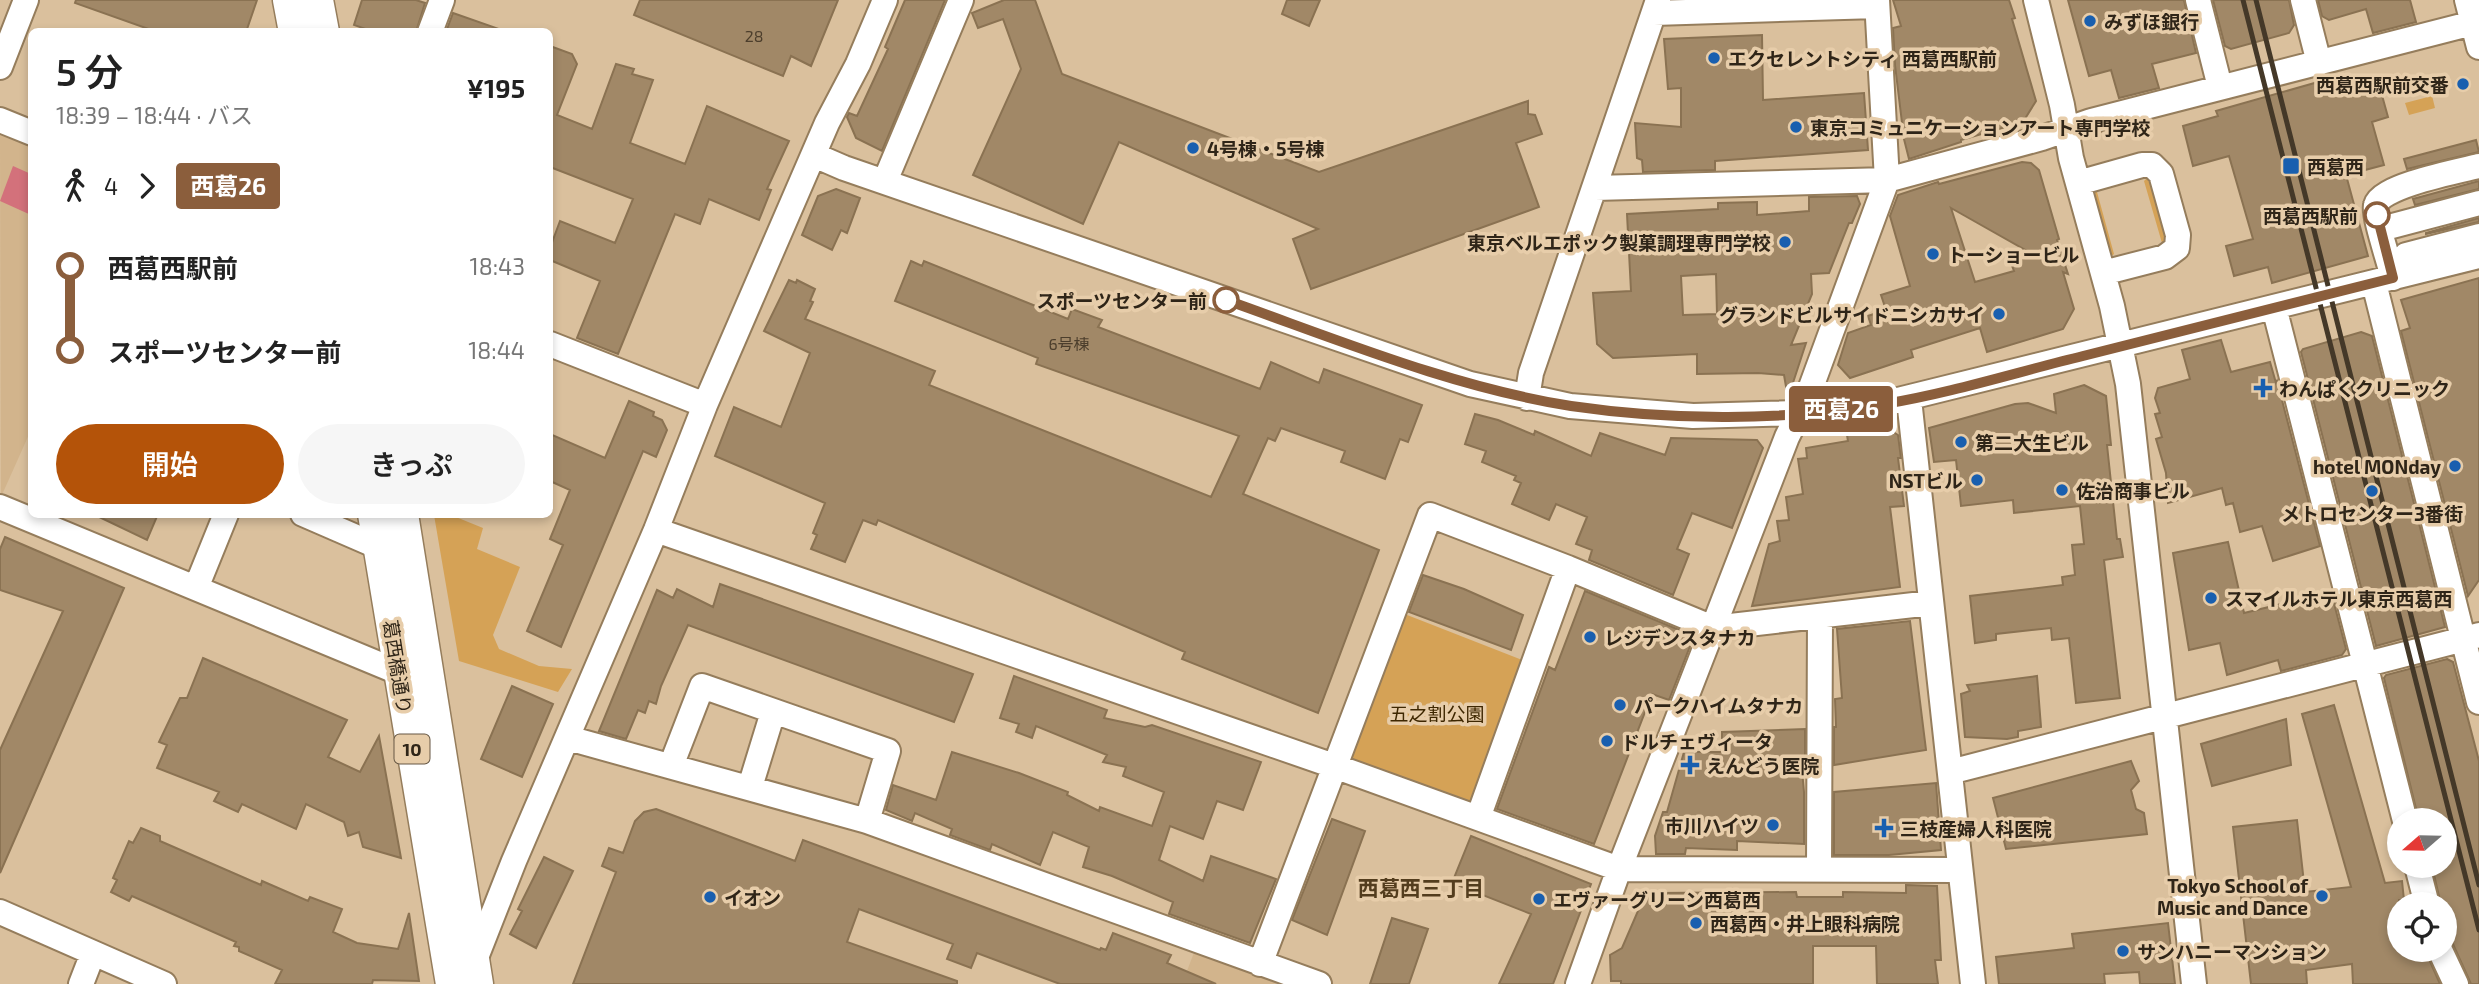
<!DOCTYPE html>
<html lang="ja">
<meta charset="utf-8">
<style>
:root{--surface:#fff;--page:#f6f6f6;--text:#222;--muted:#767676;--accent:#b45309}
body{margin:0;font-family:"Exo 2","Noto Sans JP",sans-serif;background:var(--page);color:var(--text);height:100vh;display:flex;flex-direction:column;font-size:26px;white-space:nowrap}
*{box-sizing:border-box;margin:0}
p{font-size:23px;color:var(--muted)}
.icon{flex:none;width:38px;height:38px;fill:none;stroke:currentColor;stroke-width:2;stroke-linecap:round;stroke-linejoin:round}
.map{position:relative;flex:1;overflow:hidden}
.panel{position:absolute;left:28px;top:28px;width:525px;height:490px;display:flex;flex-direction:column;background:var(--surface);border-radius:10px;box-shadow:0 4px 10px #0003}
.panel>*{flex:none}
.badge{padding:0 14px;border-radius:5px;font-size:24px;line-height:46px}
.needle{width:46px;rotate:250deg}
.controls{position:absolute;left:2387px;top:808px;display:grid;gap:14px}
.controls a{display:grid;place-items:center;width:70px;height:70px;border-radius:50%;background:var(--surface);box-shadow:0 4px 10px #0003;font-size:35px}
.map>.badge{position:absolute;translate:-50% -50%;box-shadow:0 0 0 4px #fff}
.legs{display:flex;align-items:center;gap:10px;height:77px;padding:0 28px;font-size:23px}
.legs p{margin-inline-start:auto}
.summary{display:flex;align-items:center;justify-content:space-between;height:119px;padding:0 28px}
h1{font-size:38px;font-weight:600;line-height:52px}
.cta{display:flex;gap:14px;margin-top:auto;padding:14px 28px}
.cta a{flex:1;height:80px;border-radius:42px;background:var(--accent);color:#fff;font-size:28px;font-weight:600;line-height:80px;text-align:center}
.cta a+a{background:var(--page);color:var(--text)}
ul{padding:0 28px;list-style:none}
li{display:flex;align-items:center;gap:24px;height:84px;font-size:26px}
li i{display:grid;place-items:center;width:10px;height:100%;margin:0 9px;background:currentColor}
li i::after{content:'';width:18px;height:18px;margin:-9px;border:5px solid;border-radius:50%;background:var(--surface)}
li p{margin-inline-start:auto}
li:first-child i{background:linear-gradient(#0000 50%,currentColor 0)}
li:last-child i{background:linear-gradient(currentColor 50%,#0000 0)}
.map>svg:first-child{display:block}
.built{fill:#d2b48c}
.green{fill:#d5a256}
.water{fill:#d3717b}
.building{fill:#a18867;stroke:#8a7252;stroke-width:2;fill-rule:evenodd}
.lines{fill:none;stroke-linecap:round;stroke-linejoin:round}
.minor-casing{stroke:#957d5c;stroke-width:28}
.major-casing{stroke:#957d5c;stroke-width:35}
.minor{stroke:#fff;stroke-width:24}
.major{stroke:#fff;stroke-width:32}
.rail{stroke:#443828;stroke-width:5}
.line-1-casing{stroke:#fff;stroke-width:16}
.line-1{stroke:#8b5e3c;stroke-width:10}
.poi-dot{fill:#195faf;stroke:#e7cdaa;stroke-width:2.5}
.stop-1-dot{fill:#fff;stroke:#8b5e3c;stroke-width:3.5}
.labels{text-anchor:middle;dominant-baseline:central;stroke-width:7;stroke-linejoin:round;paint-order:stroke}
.number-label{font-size:16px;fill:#4c3e2c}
.shield{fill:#e7cdaa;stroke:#665744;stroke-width:2}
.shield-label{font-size:18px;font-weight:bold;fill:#2f2518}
.poi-label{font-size:19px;font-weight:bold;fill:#2f2518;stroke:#e7cdaa;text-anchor:start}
.stop-label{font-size:19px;font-weight:bold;fill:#2f2518;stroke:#e7cdaa;text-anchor:end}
.street-label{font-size:19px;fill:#2f2518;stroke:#e7cdaa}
.park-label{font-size:19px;fill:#3e2701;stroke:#e7cdaa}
.neighbourhood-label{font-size:21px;font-weight:bold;fill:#533d1e;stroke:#e7cdaa}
</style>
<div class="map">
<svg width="2479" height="984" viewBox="0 0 2479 984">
<rect width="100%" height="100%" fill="#dac09d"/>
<path class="built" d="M0 134 32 147 31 430 1 497Z
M1195 950 1290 984H1182Z"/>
<path class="green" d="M2430 87 2435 108 2409 115 2405 103 2428 97 2426 88Z
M2147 178 2150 179 2167 241 2165 244 2162 243 2144 181Z
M2092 190 2097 192 2114 254 2110 257Z
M434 515H451L483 528 477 549 520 567 493 635 499 649 539 666 572 669 558 692 459 661Z
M1402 613 1527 662 1478 800 1466 805 1353 765 1348 754Z"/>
<path class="water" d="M13 166 31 174V215L0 201Z"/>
<path class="building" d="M76 0H257L246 32H157L75 3Z
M362 0H416L425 3 416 32H374L354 25Z
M640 0H838L811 66 791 56 783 76 634 15Z
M905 0H945L882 151 856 138 847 117 849 113 857 116 888 49 885 47Z
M1004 0H1035L1062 74 1319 172 1528 101V114L1535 115 1542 134 1516 143 1539 207 1311 289 1293 239 1318 229 1119 142 1083 224 973 175 1021 69 1003 19 978 28 972 13Z
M1287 0H1320L1309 26 1282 14Z
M1893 0H2009L2015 18 2012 19 2036 101 2023 122 1961 140V142L1909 159 1904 139 1895 65 1893 28 1901 26Z
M2068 0H2184L2196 53 2152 64 2159 88 2119 98 2111 70 2089 76Z
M2213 0H2289L2294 25 2289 33 2231 49 2225 46Z
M2318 0H2410L2416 22 2373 33 2366 9 2329 20 2322 16Z
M453 13 499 29 498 32H446Z
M1762 35 1763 100 1864 93 1868 150 1715 161V170L1643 172 1642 160 1637 158 1635 123 1681 127V88L1668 89 1664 39Z
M550 46 572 54 577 64 557 115 592 129 616 64 634 69 632 74 653 80 630 143 685 164 707 106 789 141 767 189 771 190 759 220 709 199 700 224 675 214 618 354 577 338 600 281 550 260V248L560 221 615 243 633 199 550 167Z
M2332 78 2336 93 2378 81 2388 117 2372 122 2384 165 2346 175 2368 256 2272 283 2268 267 2234 276 2226 246 2253 239 2229 156 2193 166 2183 126 2218 116 2216 111Z
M2476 140 2479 152 2407 169 2404 159Z
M2022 162 2031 163 2039 170 2059 239 2057 240 2068 274 2063 272 2074 309 2063 329 1987 352 1980 328 1911 350 1913 357 1850 378 1838 365 1848 333 1871 325 1868 316 1886 310 1881 295 1910 286 1890 216 1898 195 1938 182 1939 184ZM1951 208 2034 255 2011 263 2014 271 1975 282Z
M2479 181V189L2415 205 2413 199Z
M836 189 860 198 847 233 841 230 832 250 802 235 818 196Z
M1857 196 1860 204 1852 223H1849L1829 273 1811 274 1812 294 1791 345 1806 343 1788 398 1784 375 1758 373 1697 374V354L1613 358 1597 344 1593 293 1631 291 1627 214 1718 209V203L1757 202V215L1809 211V197ZM1716 274 1717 314 1683 315 1681 276Z
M2479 218V222L2426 234V233Z
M911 261 922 266 924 261 1068 319 1072 309 1102 320 1098 327 1260 389 1271 362 1319 383 1324 369 1422 405 1408 442 1400 439 1385 479 1341 462 1345 451 1281 428 1275 441 1268 438 1243 494 1379 550 1318 713 1182 659 1185 652 878 520 876 525 863 520 845 562 811 549 817 535 813 533 825 503 715 456 734 407 781 427 810 353 764 331 789 280 796 283 797 280 815 289 810 301 813 302 805 319 935 371 929 385 1211 497 1239 436 1036 364 1038 358 895 301Z
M2479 278V580L2468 596 2401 331 2410 328 2401 300Z
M2361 332 2372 336 2445 627 2376 646 2301 352 2303 349Z
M2221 340 2231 372 2270 362 2276 383 2277 381 2320 546 2273 561 2262 526 2240 532 2233 503 2226 505 2222 488 2168 503 2166 473 2156 439 2162 437 2155 414 2160 413 2155 398 2158 388 2190 379 2182 350Z
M2084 385 2106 396 2111 445H2107L2117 539H2120L2123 557 2104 560 2120 698 2076 703 2069 638 2052 640 2051 628 1996 634V640L1975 643 1970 596 2063 585 2062 577 2075 575 2072 545 2084 544 2080 506 2014 513 2013 500 1961 506 1956 460 1934 462 1929 428 2015 404 2028 403 2056 413 2054 394Z
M629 401 654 412 653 416 662 420 667 430 656 457 643 451 561 647 527 631 563 545 550 539 570 490 550 481V434L605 458Z
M1475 414 1498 420 1534 435 1535 431 1591 456 1600 433 1665 455 1671 438 1757 440 1763 448 1732 528 1692 513 1677 549 1689 554 1673 595 1589 560 1592 550 1576 544 1587 517 1556 504 1549 520 1512 504 1521 483 1514 480 1516 476 1482 462 1486 451 1465 444Z
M1890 430 1898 435 1901 458H1898L1904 506 1890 507 1900 587 1752 606 1769 544 1780 541 1777 521 1789 520 1786 497 1803 494 1798 459 1807 458 1806 448 1848 441 1847 435Z
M93 514H158L147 540Z
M5 537 124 588 0 873V750L63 611 0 590V549Z
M2228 542 2244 613 2331 592 2346 649 2342 655 2281 671 2278 660 2227 675 2220 643 2189 650 2173 553Z
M1423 575 1464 589 1523 615 1511 650 1409 612Z
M720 584 973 674 954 722 688 625 661 686 656 704 649 701 645 713 638 710 626 739 599 731 657 590 673 598 677 589 713 607Z
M1585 591 1694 636 1669 700 1652 694 1594 844 1497 809 1549 667 1555 670Z
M1910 621 1926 750 1834 765V727H1836L1835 699 1842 698 1837 629Z
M203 658 347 720 328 757 360 772 379 736 401 858 363 847 359 832 348 836 344 822 306 804 296 829 242 804 238 812 214 801 219 792 157 768 167 745 159 742 180 698H187Z
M2447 659 2453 662 2479 761V984H2471L2453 944 2447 937 2445 905H2441L2432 866H2445V821H2419L2384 678 2386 675Z
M1014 676 1107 710 1104 718 1145 727 1152 725 1261 762 1243 810 1217 801 1203 839 1170 826 1159 860 1203 881 1211 856 1276 879 1250 943 1169 914 1173 902 1112 876 1083 867 1089 847 1053 832 1040 865 992 844 990 850 950 835 952 829 915 813 912 821 886 810 893 785 936 800 952 752 1019 773 1068 792 1067 795 1099 811 1100 807 1152 826 1164 792 1123 776 1126 767 1103 762 1107 755 1036 726 1032 738 1016 732 1019 724 1000 718Z
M2037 676 2041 727 2018 731V737L2007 739 1965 737 1961 694 1970 691 1967 685Z
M512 686 553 704 522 777 481 759Z
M2334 705 2385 883 2402 881 2404 900H2399V950H2425L2440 984H2353L2352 964 2306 970 2307 984H2251L2233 827 2297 820 2305 892 2351 887 2302 714Z
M2286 719 2291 765 2212 786 2201 744Z
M1805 729V769L1802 770 1804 792V844L1737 841V850L1686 848 1685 854H1656L1655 836 1663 812H1667L1684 752H1722V732Z
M2131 761 2139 781 2131 790 2136 809 2144 813 2147 834 2006 849 1993 798Z
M1936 783 1941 850 1889 855H1834V792Z
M656 809 795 861 803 840 1100 950 1101 948 1106 950 1113 933 1171 955 1167 963 1216 984H1060L977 953 971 968 947 959 953 944 859 909 847 942 957 981V984H573L616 872 602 866 609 848 623 853 635 821 644 812Z
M1332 819 1365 831 1327 935 1292 920Z
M141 828 160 836V841L261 885 262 881 308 901 310 897 342 909 333 932 357 943 398 949 409 913 419 981 373 980 372 984H275L282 970 239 951V947L234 946 236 942 132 896 129 901 111 892 117 880 113 878 129 841 133 843Z
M1471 836 1591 884 1553 984H1499L1531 914 1452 883Z
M544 857 573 871 536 948 510 934 522 911 518 909Z
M1906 885 1937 886 1941 960H1935L1938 984H1877L1876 946H1813V984H1621V981H1611L1610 955 1622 948 1644 897 1656 893 1796 892 1797 897H1843V892L1906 893Z
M1392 918 1428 929 1409 984H1370Z
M2168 923 2175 984H2140L2139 972 2104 974 2105 984H1999L1996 957 2074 948 2072 934Z"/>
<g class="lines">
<defs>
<path id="minor" d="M2036 0 2062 105 2071 158 2112 306 2128 384 2194 984
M2198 0 2220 87
M2303 0 2319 63
M2467 0 2479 47
M1654 13 1877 6
M430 32 442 0
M0 67 26 0
M0 120 32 133
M814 155 844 168 1470 384 1570 406 1693 416 1798 413 1882 404 2479 256
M885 181 961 0
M2078 183 2142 165H2152L2161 174 2178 235 2177 248 2165 257 2103 273
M1595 188 1887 180 2042 138 2091 121 2473 23
M2381 229 2479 203
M2393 278C2390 264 2373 215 2376 205 2380 186 2459 171 2479 166
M2393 278 2406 255 2479 236
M2374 283 2479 702
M2274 307 2405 821
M550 344 705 405
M1527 398 1531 373 1658 0
M1909 399 1973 984
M0 507 398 672
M303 514 379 547
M656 530 1334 766 1619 869 1959 870
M196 588 226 514
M568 738 867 821 1319 984
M671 766 702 686 888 751 867 821
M1950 772 2479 635
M750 787 773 712
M1478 818 1568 568
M2417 866 2427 905
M1819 868 1820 617
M0 912 164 984
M2440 950 2456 984
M1260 964 1430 515 1568 568 1713 628 1931 603
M473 965 514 861 656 530 705 405 827 123 858 64 885 0
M81 984 93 953
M1578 984 1619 869 1713 628 1787 437 1810 390 1887 180 1877 0"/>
<path id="major" d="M289 0 295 32
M317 0 323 32
M374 514 452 984
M402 514 477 984"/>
</defs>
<use href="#minor" class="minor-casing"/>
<use href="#major" class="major-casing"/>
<use href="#minor" class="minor"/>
<use href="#major" class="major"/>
<path class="rail" d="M2243 0 2479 930
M2256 0 2479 885"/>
</g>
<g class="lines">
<defs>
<path id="line-1" d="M1226 300C1339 340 1452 387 1571 406 1673 421 1783 421 1884 404 1951 393 2017 372 2083 356 2187 330 2290 304 2393 278L2377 215"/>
</defs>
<use href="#line-1" class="line-1-casing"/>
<use href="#line-1" class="line-1"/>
</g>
<g class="poi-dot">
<circle cx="2090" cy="21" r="7"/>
<circle cx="1714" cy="58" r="7"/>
<circle cx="2463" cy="84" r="7"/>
<circle cx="1796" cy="127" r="7"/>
<circle cx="1193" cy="148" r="7"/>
<rect x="2282" y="157" width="18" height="18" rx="3.5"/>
<circle cx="1785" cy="242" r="7"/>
<circle cx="1933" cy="254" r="7"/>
<circle cx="1999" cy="314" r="7"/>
<path d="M2259.5 377.5h7v7h7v7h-7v7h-7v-7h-7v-7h7z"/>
<circle cx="1961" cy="442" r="7"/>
<circle cx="2455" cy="466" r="7"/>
<circle cx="1977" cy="480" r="7"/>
<circle cx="2062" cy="490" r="7"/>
<circle cx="2372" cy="491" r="7"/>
<circle cx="2211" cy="598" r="7"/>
<circle cx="1590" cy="637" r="7"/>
<circle cx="1620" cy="705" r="7"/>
<circle cx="1607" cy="741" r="7"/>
<path d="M1686.5 754.5h7v7h7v7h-7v7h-7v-7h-7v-7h7z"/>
<circle cx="1773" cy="825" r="7"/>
<path d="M1880.5 817.5h7v7h7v7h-7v7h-7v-7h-7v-7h7z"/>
<circle cx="2322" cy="896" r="7"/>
<circle cx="710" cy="897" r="7"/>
<circle cx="1539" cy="899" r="7"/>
<circle cx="1696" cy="923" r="7"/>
<circle cx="2123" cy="951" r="7"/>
</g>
<g class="stop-1-dot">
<circle cx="2377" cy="215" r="12"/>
<circle cx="1226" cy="300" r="12"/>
</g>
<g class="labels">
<g class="number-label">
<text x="754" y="35">28</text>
<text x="1069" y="343">6号棟</text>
</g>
<rect class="shield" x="394.5" y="734.5" width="35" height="29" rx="5"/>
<g class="shield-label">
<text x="412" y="749">10</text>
</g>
<g class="poi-label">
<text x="2104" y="21">みずほ銀行</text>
<text x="1728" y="58">エクセレントシティ 西葛西駅前</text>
<text x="2449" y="84" text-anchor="end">西葛西駅前交番</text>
<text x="1810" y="127">東京コミュニケーションアート専門学校</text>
<text x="1207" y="148">4号棟・5号棟</text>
<text x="2307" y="166">西葛西</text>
<text x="1771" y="242" text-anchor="end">東京ベルエポック製菓調理専門学校</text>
<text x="1947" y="254">トーショービル</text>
<text x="1985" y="314" text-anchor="end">グランドビルサイドニシカサイ</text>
<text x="2279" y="388">わんぱくクリニック</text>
<text x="1975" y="442">第二大生ビル</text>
<text x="2441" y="466" text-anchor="end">hotel MONday</text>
<text x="1963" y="480" text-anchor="end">NSTビル</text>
<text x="2076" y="490">佐治商事ビル</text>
<text x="2372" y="513" text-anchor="middle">メトロセンター3番街</text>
<text x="2225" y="598">スマイルホテル東京西葛西</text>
<text x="1604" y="637">レジデンスタナカ</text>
<text x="1634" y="705">パークハイムタナカ</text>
<text x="1621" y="741">ドルチェヴィータ</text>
<text x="1706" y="765">えんどう医院</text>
<text x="1759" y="825" text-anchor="end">市川ハイツ</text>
<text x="1900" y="828">三枝産婦人科医院</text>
<text x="2308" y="885" text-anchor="end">Tokyo School of<tspan x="2308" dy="22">Music and Dance</tspan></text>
<text x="724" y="897">イオン</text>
<text x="1553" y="899">エヴァーグリーン西葛西</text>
<text x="1710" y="923">西葛西・井上眼科病院</text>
<text x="2137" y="951">サンハニーマンション</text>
</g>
<g class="stop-label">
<text x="2358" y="215">西葛西駅前</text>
<text x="1207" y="300">スポーツセンター前</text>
</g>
<g class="street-label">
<text transform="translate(398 667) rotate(81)">葛西橋通り</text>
</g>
<g class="park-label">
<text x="1437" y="713">五之割公園</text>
</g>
<g class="neighbourhood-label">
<text x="1421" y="887">西葛西三丁目</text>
</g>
</g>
</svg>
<div class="controls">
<a><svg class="needle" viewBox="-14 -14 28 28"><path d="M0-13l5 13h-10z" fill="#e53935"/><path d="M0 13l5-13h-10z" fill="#767676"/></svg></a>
<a><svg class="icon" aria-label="locate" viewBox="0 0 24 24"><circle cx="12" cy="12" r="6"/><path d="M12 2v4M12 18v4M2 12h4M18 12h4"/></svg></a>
</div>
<b class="badge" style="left:1841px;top:409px;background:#8b5e3c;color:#fff">西葛26</b>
<section class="panel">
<div class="summary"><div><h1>5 分</h1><p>18:39 – 18:44 · バス</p></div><b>¥195</b></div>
<div class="legs"><svg class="icon" aria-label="walk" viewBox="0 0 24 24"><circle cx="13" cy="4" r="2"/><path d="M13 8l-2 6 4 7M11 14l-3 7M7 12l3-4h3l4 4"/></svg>4<svg class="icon" aria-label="forward" viewBox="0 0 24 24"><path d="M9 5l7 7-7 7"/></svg><b class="badge" style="background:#8b5e3c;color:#fff">西葛26</b></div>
<ul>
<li><i style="color:#8b5e3c"></i><b>西葛西駅前</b><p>18:43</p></li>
<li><i style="color:#8b5e3c"></i><b>スポーツセンター前</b><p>18:44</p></li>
</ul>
<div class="cta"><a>開始</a><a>きっぷ</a></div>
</section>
</div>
